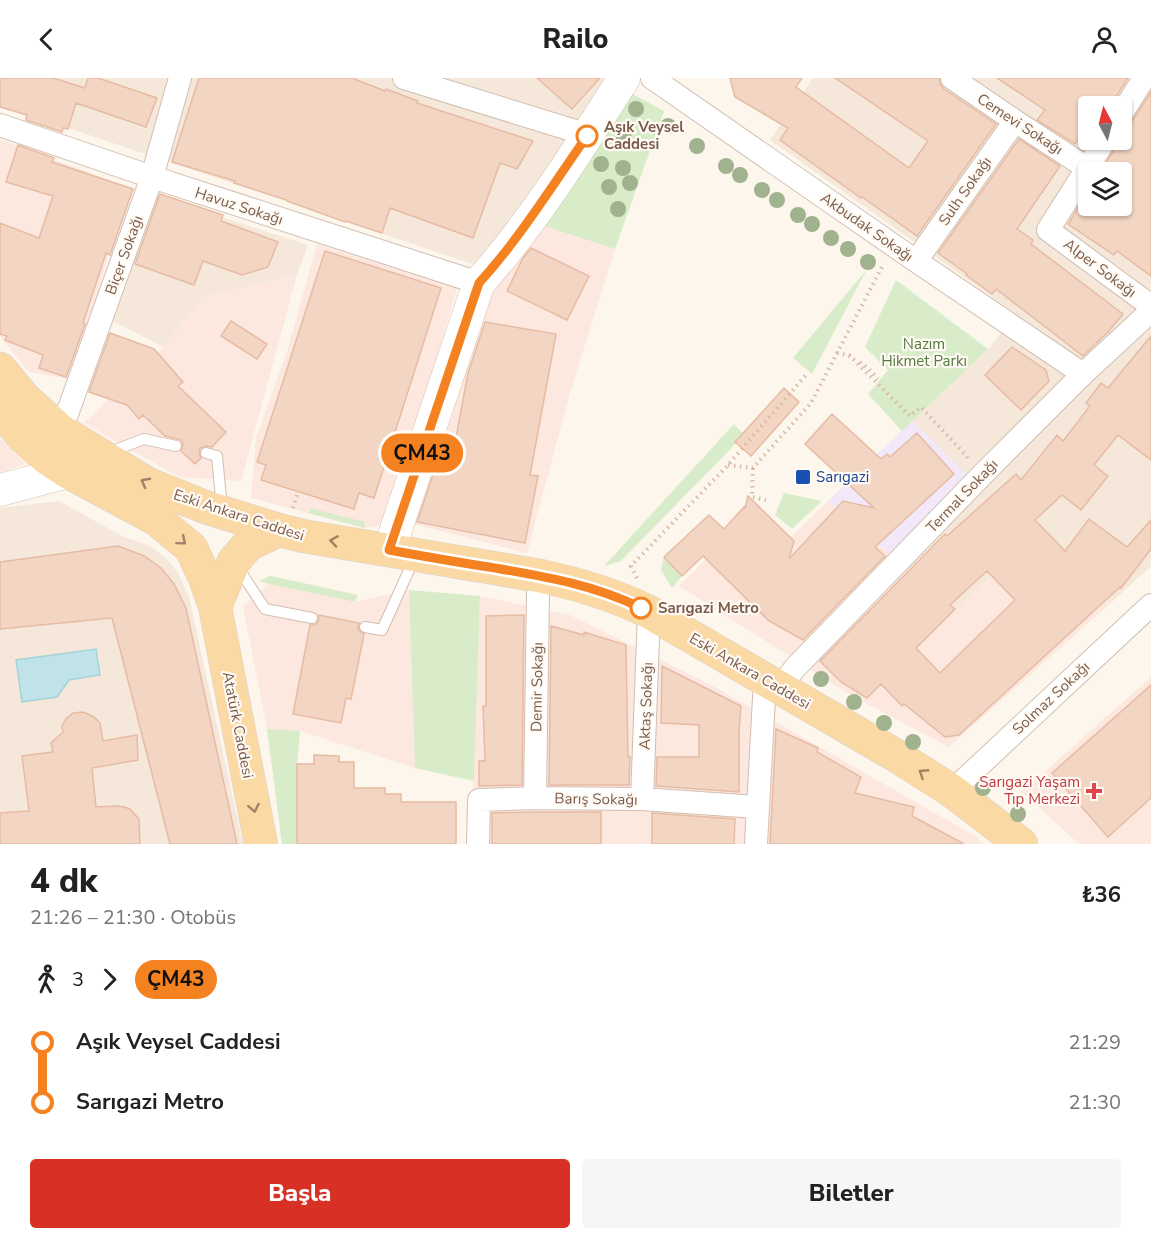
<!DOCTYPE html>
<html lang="tr">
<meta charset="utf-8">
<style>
:root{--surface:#fff;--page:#f6f6f6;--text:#222;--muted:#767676;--accent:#d93025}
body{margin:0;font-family:"Nunito Sans",sans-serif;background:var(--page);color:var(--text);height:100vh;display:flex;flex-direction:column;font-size:22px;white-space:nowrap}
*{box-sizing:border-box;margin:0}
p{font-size:20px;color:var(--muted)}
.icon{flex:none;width:33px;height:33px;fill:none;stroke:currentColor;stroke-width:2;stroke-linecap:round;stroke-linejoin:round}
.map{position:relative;height:766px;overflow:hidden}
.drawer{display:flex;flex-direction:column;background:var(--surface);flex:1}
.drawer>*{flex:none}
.badge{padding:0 12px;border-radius:20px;font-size:21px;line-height:39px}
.needle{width:39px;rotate:353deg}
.fabs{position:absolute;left:1078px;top:18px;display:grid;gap:12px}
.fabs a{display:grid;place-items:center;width:54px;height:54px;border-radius:6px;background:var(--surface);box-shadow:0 2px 4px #0004;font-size:30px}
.map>.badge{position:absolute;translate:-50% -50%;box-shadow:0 0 0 3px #fff}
.legs{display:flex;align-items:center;gap:9px;height:66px;padding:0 30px;font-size:20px}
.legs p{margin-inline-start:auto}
.summary{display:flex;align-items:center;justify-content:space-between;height:102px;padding:0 30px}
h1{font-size:33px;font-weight:800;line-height:45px}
.button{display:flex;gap:12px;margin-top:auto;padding:12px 30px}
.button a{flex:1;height:69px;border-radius:6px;background:var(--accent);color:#fff;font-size:24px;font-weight:800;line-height:69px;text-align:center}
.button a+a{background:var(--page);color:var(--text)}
ul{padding:0 30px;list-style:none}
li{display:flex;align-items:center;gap:21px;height:60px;font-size:22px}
li i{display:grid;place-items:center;width:9px;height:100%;margin:0 8px;background:currentColor}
li i::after{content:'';width:15px;height:15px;margin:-8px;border:4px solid;border-radius:50%;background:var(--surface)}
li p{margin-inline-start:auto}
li:first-child i{background:linear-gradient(#0000 50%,currentColor 0)}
li:last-child i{background:linear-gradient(currentColor 50%,#0000 0)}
header{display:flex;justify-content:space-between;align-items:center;height:78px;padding:0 30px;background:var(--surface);font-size:27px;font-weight:800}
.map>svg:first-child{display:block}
.residential{fill:#f5e8da;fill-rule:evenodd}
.commercial{fill:#fde8e0}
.education{fill:#f3e8fa}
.green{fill:#d8ecc9}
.water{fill:#bfe3e8;stroke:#a5d3da;stroke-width:1.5}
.building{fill:#f3d5c3;stroke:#e6bba3;stroke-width:1.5;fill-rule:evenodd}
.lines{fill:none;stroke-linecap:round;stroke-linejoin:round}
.lane-casing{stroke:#d1beb0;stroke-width:12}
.street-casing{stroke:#d1beb0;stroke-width:24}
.secondary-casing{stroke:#d6c0b0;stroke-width:33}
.primary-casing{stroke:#dad1cd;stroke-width:34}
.path{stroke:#d9b8a5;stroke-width:4;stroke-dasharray:1.5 4.5;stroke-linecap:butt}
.lane{stroke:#fff;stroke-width:10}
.street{stroke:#fff;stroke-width:22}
.secondary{stroke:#fff;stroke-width:32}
.primary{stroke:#fbd9a5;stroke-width:33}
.tree{fill:#a0b28e}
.oneway{stroke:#a18267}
.line-1-casing{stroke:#fff;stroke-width:14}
.line-1{stroke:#f58220;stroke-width:9}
.stop-1-dot{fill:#fff;stroke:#f58220;stroke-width:3}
.transit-dot{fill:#1a4fb4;stroke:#fffaf3;stroke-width:2}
.health-dot{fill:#e0444e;stroke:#fffaf3;stroke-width:2}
.labels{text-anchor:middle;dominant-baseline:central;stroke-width:4.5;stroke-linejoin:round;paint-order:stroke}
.street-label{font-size:15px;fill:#7a5c4d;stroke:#fffaf3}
.stop-label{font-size:15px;font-weight:bold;fill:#7a5c4d;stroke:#fffaf3;text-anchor:start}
.park-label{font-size:15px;fill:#537a41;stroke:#fffaf3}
.transit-label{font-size:15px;fill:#164399;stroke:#fffaf3;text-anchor:start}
.health-label{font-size:15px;fill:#be3a42;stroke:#fffaf3;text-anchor:end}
</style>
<header><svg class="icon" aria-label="back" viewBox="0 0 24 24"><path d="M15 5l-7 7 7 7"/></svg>Railo<svg class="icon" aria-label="person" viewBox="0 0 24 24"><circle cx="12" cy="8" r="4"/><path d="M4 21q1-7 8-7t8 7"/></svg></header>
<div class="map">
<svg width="1151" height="766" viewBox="0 0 1151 766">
<rect width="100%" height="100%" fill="#fdf6ec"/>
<path class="residential" d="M0 0H606L518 140 478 188 0 27Z
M813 0H1151V488L1112 524 1035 453 956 533 892 478 974 404 912 343 988 271 1016 236 770 62ZM1089 28H1122V62H1089ZM1089 94H1122V128H1089Z
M154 117 308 167 297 197 204 219 163 269 113 243Z
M59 423 122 458 148 467 165 479 178 495 189 519 243 766H0V430Z"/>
<path class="commercial" d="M0 61 127 109 74 302 29 294 0 259Z
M541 147 615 171 570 315 527 475 409 445 488 220Z
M317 166 457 210 387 447 364 450 251 420 256 360 288 270Z
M297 197 241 403 179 399 84 345 163 269 204 219Z
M0 360 25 386 0 395Z
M828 423 955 533 1035 453 1112 524 949 669 852 618 679 508 747 440 781 468Z
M269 506 355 524 409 512 415 690 300 653 267 651 243 529Z
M480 518 570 537 711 607 975 758 983 766H472V714L474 703Z
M1151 599V766H1079L1022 714Z"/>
<path class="education" d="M912 343 974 404 892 478 828 423Z"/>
<path class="green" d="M627 13 664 33 615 171 541 147Z
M867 191 812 296 793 280Z
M896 202 988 271 902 353 868 316 888 292 865 269Z
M734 346 744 357 621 483 604 488Z
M784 415 822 423 792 451 775 437Z
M310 430 365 444 364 450 309 435Z
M664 479 682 498 672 510 661 492Z
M270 498H271L358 517 355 524 269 506 259 503Z
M409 512 480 518 474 703 415 690Z
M267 651 300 653 297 686V766H282Z"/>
<path class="water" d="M96 571 100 597 69 602 57 619 22 624 16 582Z"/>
<path class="building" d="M0 0H53L85 10 88 0H98L157 20 146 49 76 25 68 51 63 50 62 54 26 42 27 37 0 29Z
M199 0H352L385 13 386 11 418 23 417 25 533 63 517 91 500 85 473 160 390 130 382 155 346 143 345 144 287 123V122L234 105 235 103 172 84Z
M537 0H600L572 31Z
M730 0H802L796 9 909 90 928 63 835 0H939L940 6 944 11 996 46 917 158 862 119 861 120 780 62 788 50 735 19Z
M997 0H1128L1112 25 1105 20 1100 28H1089V45L1075 66 1037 42 1045 32Z
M1151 14V198L1117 173 1114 177 1068 146 1089 112V128H1122V94H1100L1116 69 1118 62H1122V54L1127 47 1133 42Z
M1019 61 1060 88 1017 151 1033 162 1031 166 1123 236 1108 254 1083 278 996 211 992 216 966 197 967 196 938 175Z
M18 67 54 80 52 84 133 111 110 177 106 175 83 245 85 246 66 299 39 290 43 277 5 262 7 258 0 256V145L39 160 53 118 6 104Z
M160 116 223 137 221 143 278 164 268 189 242 197 203 183 194 207 135 186Z
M531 170 589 198 567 242 507 213 523 180Z
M325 173 441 210 374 420 359 415 354 431 261 402 266 387 257 384Z
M231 243 267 266 257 281 221 258Z
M485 244 556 256 530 397 538 398 525 465 417 444 439 379 452 381 468 295Z
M110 255 154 271 183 304 178 308 226 354 212 369 205 368 200 370 199 376 201 380 195 386 181 373 183 366 181 362 165 358 143 337 139 341 127 327 89 314Z
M1151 258V382L1118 357 1094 387 1108 398 1081 432 1062 417 1035 442 1065 473 1089 441 1127 469 1151 442V471L1121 510 1120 509 959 657 945 659 904 626 902 628 881 606 867 620 841 604 820 583 945 456 947 458 1016 396 1021 402 1057 357 1063 363 1090 328 1086 325 1101 305 1108 310ZM987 493 1015 522 940 595 916 570 955 531 950 527Z
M1012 269 1046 292 1049 303 1021 332 985 297Z
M784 310 799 324 751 378 735 364Z
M832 336 881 381 887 376 890 379 917 355 954 396 875 469 885 478 803 562 769 543 703 478 682 498 664 479 709 437 724 451 744 429 745 430 748 418 794 463 789 481 843 423 874 430 805 366Z
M118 468 144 478 161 490 174 506 186 530 237 766H170L112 540 0 551V484Z
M319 537 359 545 358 552 364 556 351 621 346 620 341 645 293 636 310 547H315L318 544Z
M524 537 522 707 479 708V683H485L483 628H486V538Z
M551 548 584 557V554L626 567 628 679H630L629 707H549Z
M662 588 741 628 739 652V714L656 708 657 679H699V647L661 645Z
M1151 607V720L1108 759 1052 695Z
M83 634 94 639 100 645 103 663 137 657 138 682 92 690 96 729 117 728 124 729 130 731 139 741 140 766H0V735L29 733 22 678 53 674 51 665 63 654 62 648 66 641 73 635Z
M776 651 818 670 817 674 861 699 855 715 914 729 912 738 964 766H770Z
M314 677 339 678V684H354V710H385V716H401V724H456V766H297V686H314Z
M535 734H601V766H492V735Z
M652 735 735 741 734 766H652Z"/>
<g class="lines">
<defs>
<path id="lane" d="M107 375 144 361 176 368
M206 375 217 378 222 431
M237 488 265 531 312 540
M365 549 382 552 414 481"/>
<path id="street" d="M404 0 588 57
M652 0 916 183 1083 296
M952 0 1015 43 1087 90
M1122 35 1144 0
M0 47 152 99 479 205
M1105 62 1048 152 1151 228
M916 183 1015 43
M61 353 152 99 180 0
M780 610 794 591 983 396 1083 296 1151 233
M952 713 1151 527
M535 720 538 515 541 498
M642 721 649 534
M478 766 479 722 535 720 642 721 757 729
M756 766 765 602"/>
<path id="secondary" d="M0 412 68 394
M389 472 479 205C535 142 579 71 624 0"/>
<path id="primary" d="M0 291 25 321 61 353 148 406 205 429 279 452 303 458 541 498C578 506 615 517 649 534L895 677 952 713 1021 766
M0 331 23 359 47 380 68 394 156 441 191 470 205 500 215 529 261 766
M215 529 234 483 249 466 279 452"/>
</defs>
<use href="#lane" class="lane-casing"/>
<use href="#street" class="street-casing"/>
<use href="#secondary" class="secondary-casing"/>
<use href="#primary" class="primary-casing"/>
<path class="path" d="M837 275 851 278
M849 277 910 338 921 329 970 382
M860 284 868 290 878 301
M728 387 753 390 811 325 883 187
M753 390 752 419 766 422
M293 430 298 413
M637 500 631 488 728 387 806 297"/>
<use href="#lane" class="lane"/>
<use href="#street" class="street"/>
<use href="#secondary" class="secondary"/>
<use href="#primary" class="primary"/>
</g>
<g class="tree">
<circle cx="636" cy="31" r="8"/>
<circle cx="668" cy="48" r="8"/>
<circle cx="624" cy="60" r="8"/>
<circle cx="697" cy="68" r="8"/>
<circle cx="601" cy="86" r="8"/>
<circle cx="726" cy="88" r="8"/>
<circle cx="623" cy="90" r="8"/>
<circle cx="740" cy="97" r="8"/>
<circle cx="630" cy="105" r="8"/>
<circle cx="609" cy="109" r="8"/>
<circle cx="762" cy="112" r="8"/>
<circle cx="777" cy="122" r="8"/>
<circle cx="618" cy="131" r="8"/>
<circle cx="798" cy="137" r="8"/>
<circle cx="812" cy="146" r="8"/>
<circle cx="831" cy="160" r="8"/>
<circle cx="848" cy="171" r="8"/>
<circle cx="868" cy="184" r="8"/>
<circle cx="821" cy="601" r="8"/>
<circle cx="854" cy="624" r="8"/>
<circle cx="884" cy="645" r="8"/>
<circle cx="913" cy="664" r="8"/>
<circle cx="983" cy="710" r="8"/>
<circle cx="1018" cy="736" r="8"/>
</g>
<defs><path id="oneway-chevron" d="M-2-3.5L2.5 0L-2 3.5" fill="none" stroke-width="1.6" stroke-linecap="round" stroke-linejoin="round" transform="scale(1.5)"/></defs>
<g class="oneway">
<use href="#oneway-chevron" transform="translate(145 404) rotate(-152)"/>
<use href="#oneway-chevron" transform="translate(182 463) rotate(40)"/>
<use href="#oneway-chevron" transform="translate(334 463) rotate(-171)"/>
<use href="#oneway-chevron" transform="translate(923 695) rotate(-147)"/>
<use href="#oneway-chevron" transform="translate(254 730) rotate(79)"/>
</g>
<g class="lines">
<defs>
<path id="line-1" d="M587 58C552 108 520 160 479 205L389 472C422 478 456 484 489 489 541 498 593 506 641 530"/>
</defs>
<use href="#line-1" class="line-1-casing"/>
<use href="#line-1" class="line-1"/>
</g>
<g class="stop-1-dot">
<circle cx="587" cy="58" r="10"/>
<circle cx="641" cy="530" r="10"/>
</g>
<rect class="transit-dot" x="795" y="391" width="16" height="16" rx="3"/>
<path class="health-dot" d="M1091 704h6v6h6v6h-6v6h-6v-6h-6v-6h6z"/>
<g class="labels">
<g class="street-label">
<text transform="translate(1020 46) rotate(33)">Cemevi Sokağı</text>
<text transform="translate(965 113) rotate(-55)">Sulh Sokağı</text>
<text transform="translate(239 128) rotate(18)">Havuz Sokağı</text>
<text transform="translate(867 149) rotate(35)">Akbudak Sokağı</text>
<text transform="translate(124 177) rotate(-70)">Biçer Sokağı</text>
<text transform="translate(1100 190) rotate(37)">Alper Sokağı</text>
<text transform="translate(962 418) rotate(-46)">Termal Sokağı</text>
<text transform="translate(239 437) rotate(18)">Eski Ankara Caddesi</text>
<text transform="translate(750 593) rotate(30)">Eski Ankara Caddesi</text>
<text transform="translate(537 609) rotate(-89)">Demir Sokağı</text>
<text transform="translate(1051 620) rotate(-43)">Solmaz Sokağı</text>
<text transform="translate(646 628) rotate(-88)">Aktaş Sokağı</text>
<text transform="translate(238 647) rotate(79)">Atatürk Caddesi</text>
<text transform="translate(596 721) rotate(1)">Barış Sokağı</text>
</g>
<g class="stop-label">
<text x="604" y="49">Aşık Veysel<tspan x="604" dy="17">Caddesi</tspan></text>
<text x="658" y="530">Sarıgazi Metro</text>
</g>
<g class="park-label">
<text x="924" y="266">Nazım<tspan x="924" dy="17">Hikmet Parkı</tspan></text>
</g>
<g class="transit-label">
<text x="816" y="399">Sarıgazi</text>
</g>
<g class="health-label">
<text x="1080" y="704">Sarıgazi Yaşam<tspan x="1080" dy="17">Tıp Merkezi</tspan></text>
</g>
</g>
</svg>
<div class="fabs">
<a><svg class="needle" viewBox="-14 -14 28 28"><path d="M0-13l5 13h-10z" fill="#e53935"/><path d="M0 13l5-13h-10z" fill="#767676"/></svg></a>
<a><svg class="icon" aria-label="layers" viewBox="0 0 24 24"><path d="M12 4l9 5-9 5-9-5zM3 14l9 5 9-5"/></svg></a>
</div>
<b class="badge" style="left:422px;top:375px;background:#f58220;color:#111">ÇM43</b>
</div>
<section class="drawer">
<div class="summary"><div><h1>4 dk</h1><p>21:26 – 21:30 · Otobüs</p></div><b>₺36</b></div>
<div class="legs"><svg class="icon" aria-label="walk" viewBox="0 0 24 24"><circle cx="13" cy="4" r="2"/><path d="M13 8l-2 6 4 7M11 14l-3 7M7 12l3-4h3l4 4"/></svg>3<svg class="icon" aria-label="forward" viewBox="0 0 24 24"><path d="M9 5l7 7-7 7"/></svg><b class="badge" style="background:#f58220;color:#111">ÇM43</b></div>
<ul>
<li><i style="color:#f58220"></i><b>Aşık Veysel Caddesi</b><p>21:29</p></li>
<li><i style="color:#f58220"></i><b>Sarıgazi Metro</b><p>21:30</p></li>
</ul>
<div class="button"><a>Başla</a><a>Biletler</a></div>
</section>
